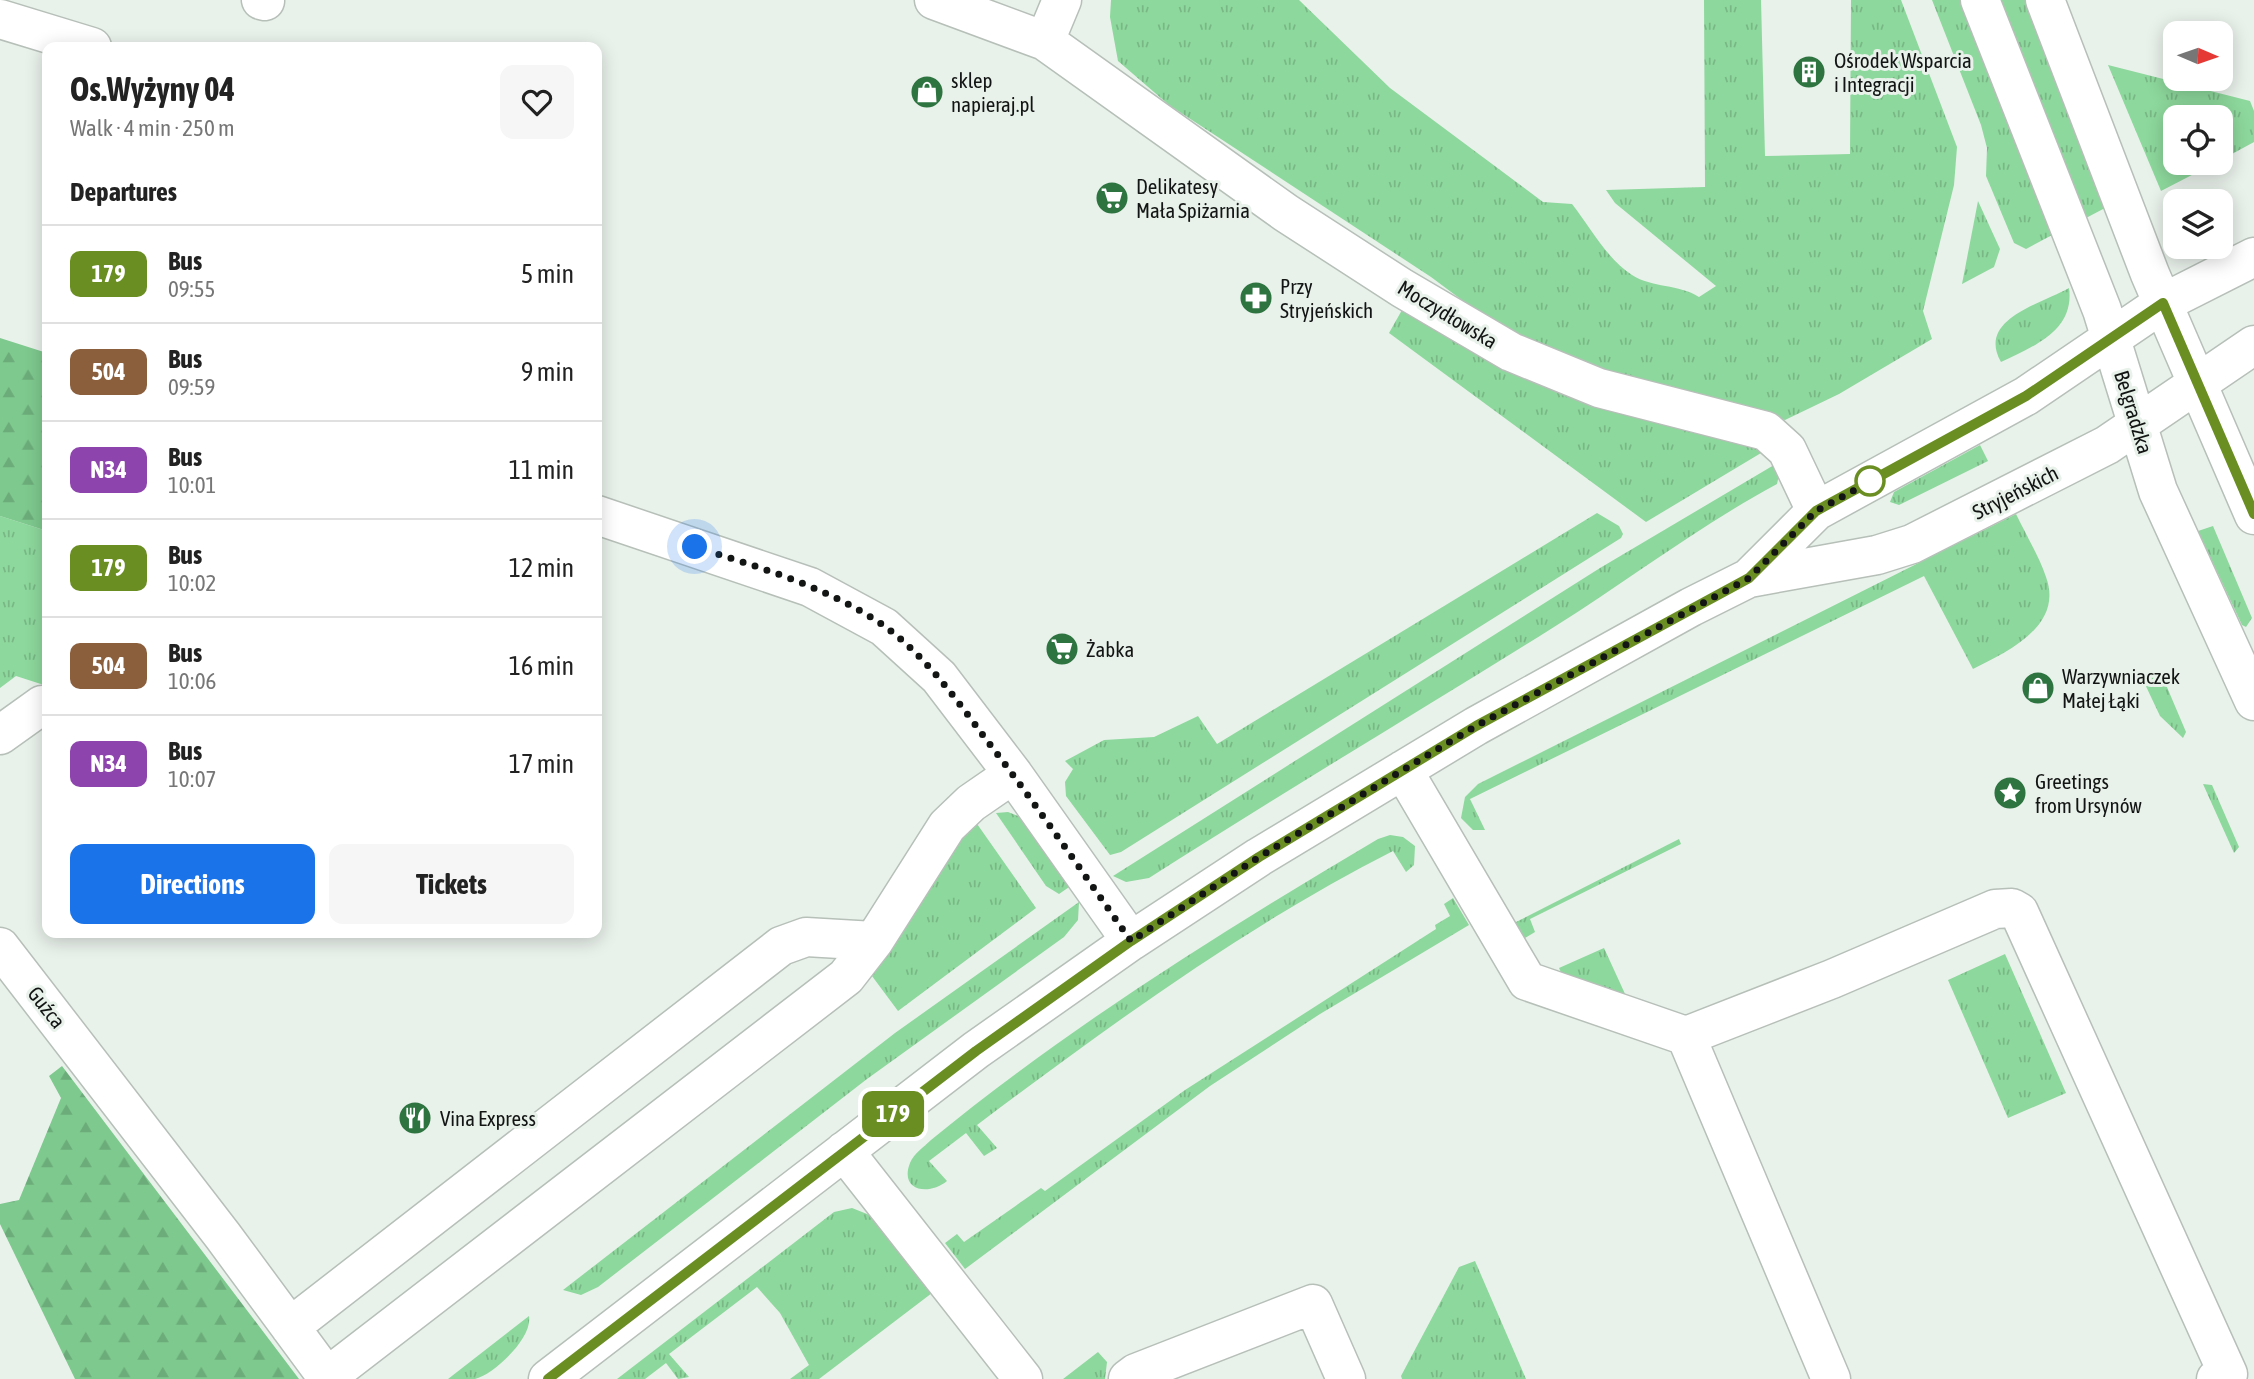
<!DOCTYPE html>
<meta charset="utf-8">
<style>
:root{--surface:#fff;--page:#f6f6f6;--text:#222;--muted:#767676;--line:#e0e0e0;--accent:#1a73e8}
body{margin:0;font-family:"Asap Condensed",sans-serif;background:var(--page);color:var(--text);height:100vh;display:flex;flex-direction:column;font-size:26px;white-space:nowrap}
*{box-sizing:border-box;margin:0}
p{font-size:23px;color:var(--muted)}
.icon{flex:none;width:38px;height:38px;fill:none;stroke:currentColor;stroke-width:2;stroke-linecap:round;stroke-linejoin:round}
.map{position:relative;flex:1;overflow:hidden}
.panel{position:absolute;left:42px;top:42px;width:560px;height:896px;display:flex;flex-direction:column;background:var(--surface);border-radius:14px;box-shadow:0 4px 18px #0003}
.panel>*{flex:none}
.badge{padding:0 14px;border-radius:10px;font-size:24px;line-height:46px}
.needle{width:46px;rotate:92deg}
.buttons{position:absolute;left:2163px;top:21px;display:grid;gap:14px}
.buttons a{display:grid;place-items:center;width:70px;height:70px;border-radius:14px;background:var(--surface);box-shadow:0 4px 18px #0003;font-size:35px}
.you{position:absolute;width:35px;height:35px;margin:-18px;border:5px solid #fff;border-radius:50%;background:#1a73e8;box-shadow:0 0 0 10px #1a73e833}
.map>.badge{position:absolute;translate:-50% -50%;box-shadow:0 0 0 4px #fff}
h2{padding:0 28px;font-size:26px;line-height:63px}
.round{display:grid;place-items:center;flex:none;width:74px;height:74px;border-radius:14px;background:var(--page)}
.overview{display:flex;align-items:center;justify-content:space-between;height:119px;padding:0 28px}
h1{font-size:33px;font-weight:700;line-height:52px}
.button{display:flex;gap:14px;margin-top:auto;padding:14px 28px}
.button a{flex:1;height:80px;border-radius:14px;background:var(--accent);color:#fff;font-size:28px;font-weight:700;line-height:80px;text-align:center}
.button a+a{background:var(--page);color:var(--text)}
ul{padding:0;list-style:none}
li{display:flex;align-items:center;gap:21px;height:98px;padding:0 28px;border-top:2px solid var(--line)}
li div{flex:1}
li b{display:block;font-size:26px}
li em{font-style:normal}
li .badge{min-width:77px;font-weight:700;text-align:center}
.map>svg:first-child{display:block}
.grass{fill:url(#grass-tufts)}
.forest{fill:url(#forest-firs)}
.lines{fill:none;stroke-linecap:round;stroke-linejoin:round}
.minor-casing{stroke:#b7bfb9;stroke-width:41}
.minor{stroke:#fff;stroke-width:38}
.line-casing{stroke:#fff;stroke-width:16}
.line{stroke:#6b8e23;stroke-width:10}
.walk{stroke:#121513;stroke-width:7;stroke-dasharray:0 12.6}
.stop-dot{fill:#fff;stroke:#6b8e23;stroke-width:3.5}
.labels{text-anchor:middle;dominant-baseline:central;stroke-width:6;stroke-linejoin:round;paint-order:stroke}
.poi-label{font-size:21px;fill:#121513;stroke:#e9f1eb;text-anchor:start}
.street-label{font-size:21px;fill:#121513;stroke:#e9f1eb}
</style>
<div class="map">
<svg width="2254" height="1379" viewBox="0 0 2254 1379">
<defs>
<pattern id="grass-tufts" width="24" height="20" patternUnits="userSpaceOnUse" patternTransform="scale(1.75)"><rect width="24" height="20" fill="#8dd89c"/><path d="M3 7l-1-3M5 7V3M7 7l1-3M15 17l-1-3M17 17v-4M19 17l1-3" fill="none" stroke="#79b886"/></pattern>
<pattern id="forest-firs" width="22" height="20" patternUnits="userSpaceOnUse" patternTransform="scale(1.75)"><rect width="22" height="20" fill="#7ec98e"/><path d="M5 1l3.5 6h-7zM16 11l3.5 6h-7z" fill="#6cac7a"/></pattern>
</defs>
<rect width="100%" height="100%" fill="#e9f1eb"/>
<path class="grass" d="M1111 0H1299L1390 88 1543 202 1572 204C1590 227 1607 259 1632 275 1652 288 1679 284 1699 297L1716 286 1615 203 1606 190 1705 187 1704 0H1761L1765 156 1850 154 1851 0H1901L1957 147 1954 185 1923 311 1932 339 1839 394 1785 420 1592 366 1502 330 1431 277 1169 105 1118 61 1110 17Z
M1932 0H1961L2054 234 2026 249 2014 243 1986 176 1987 148 1981 125Z
M2001 0H2026L2105 208 2086 218Z
M2108 65 2250 101 2254 111V142L2221 160V117H2175V163H2215L2161 191Z
M1978 201 2000 249 1994 267 1962 284Z
M2069 288C2075 331 2032 347 2001 362 1977 320 2038 305 2069 288Z
M1402 310 1766 450 1646 522 1389 333Z
M1980 445 1988 461 1899 505 1890 502 1894 492Z
M1774 465 1779 475 1777 484C1699 526 1629 580 1554 627 1420 711 1283 792 1149 878L1126 882 1113 876 1600 568Z
M1597 513 1619 526 1623 534 1621 538 1121 852 1110 855 1066 796 1065 782 1073 769 1065 761 1104 740 1154 737 1198 716 1217 744Z
M2016 514C2026 535 2039 556 2046 577 2064 626 2007 652 1973 669L1924 576 1470 799 1485 830H1473L1461 818 1465 797 1478 784Z
M0 516 47 531V686L16 676 0 688Z
M2213 526 2252 618 2246 627 2242 625 2198 531Z
M2161 673 2186 732 2183 738 2160 716 2143 680Z
M2203 784 2212 785 2239 847 2234 853Z
M1008 812 1023 818 1072 885 1059 894 1046 886 996 813Z
M975 821 1036 908 898 1011 872 976C910 927 933 867 975 821Z
M1390 835 1403 837 1415 846 1414 865 1406 872 1393 851C1245 926 1109 1026 977 1125L997 1148 984 1156 966 1133 929 1161 947 1181C929 1196 899 1191 910 1163 914 1153 924 1147 931 1140 1070 1026 1224 930 1378 839Z
M1679 839 1681 844 1530 919 1535 932 1525 938 1514 923Z
M1453 898 1469 925 1320 1014 1210 1086 965 1269 945 1243 957 1234 964 1242 1041 1188 1045 1191 1185 1090 1436 929 1435 925 1450 916 1444 904Z
M1079 902 1078 920 1064 937 867 1079 598 1287 581 1295 563 1290 895 1033Z
M1604 948 1626 996 1565 981 1559 968Z
M2005 954 2066 1093 2008 1118 1948 980Z
M852 1208 872 1216 932 1293 819 1379H790L809 1365 780 1313 757 1287 669 1354 689 1377 678 1379 666 1363 645 1379H617L834 1212Z
M1475 1261 1526 1379H1402L1401 1376 1459 1267Z
M529 1316C533 1338 493 1375 475 1379 467 1379 456 1379 448 1379Z
M1098 1352 1107 1362 1105 1379H1063Z"/>
<path class="forest" d="M0 338 47 353V531L0 516Z
M62 1066 299 1379H75L0 1224V1204L19 1200 61 1098 49 1076Z"/>
<g class="lines">
<defs>
<path id="minor" d="M261 0 265 1
M934 0 1045 41 1286 213 1402 288 1511 352 1599 388 1766 431 1787 450 1816 511
M1980 0 2102 310 2158 491 2254 701
M2045 0 2150 274 2254 515
M0 19 92 47
M1045 41 1062 0
M597 515 810 587 884 627 939 677 1013 774 1131 941
M1749 578 1816 511 2026 396 2163 303 2254 257
M0 735 42 705
M1403 770 1527 981 1686 1036 1831 1379
M0 947 223 1236 327 1377 846 977 874 941 947 826 971 803 1013 774
M1686 1036 1832 979 1995 909 2012 908 2019 912 2228 1374 2216 1379
M844 1151 1023 1379
M290 1327 781 946 806 937 874 941
M548 1379 976 1050 1131 941 1259 857 1476 726 1691 607 1749 578 1877 555 1912 544 2107 445 2254 345
M1128 1379 1136 1373 1313 1304 1346 1379"/>
</defs>
<use href="#minor" class="minor-casing"/>
<use href="#minor" class="minor"/>
</g>
<g class="lines">
<defs>
<path id="line" d="M548 1379 976 1051 1131 941 1259 857 1476 726 1749 578 1816 511 2026 396 2163 303 2254 514"/>
</defs>
<use href="#line" class="line-casing"/>
<use href="#line" class="line"/>
<path class="walk" d="M695 547C756 566 823 586 877 621 921 650 954 696 985 738 1036 804 1083 873 1131 941L1259 857 1476 726 1749 578 1816 511 1873 480 1870 481"/>
</g>
<defs>
<symbol id="building-disc" viewBox="-11 -11 22 22"><circle r="9.5" fill="#2d7440" stroke="#e9f1eb"/><path d="M-4-6H4V6H1V3H-1V6H-4ZM-2.5-4.3h1.7v1.8h-1.7ZM.8-4.3h1.7v1.8H.8ZM-2.5-1h1.7V.8h-1.7ZM.8-1h1.7V.8H.8Z" fill="#fff"/></symbol>
<symbol id="shop-disc" viewBox="-11 -11 22 22"><circle r="9.5" fill="#2d7440" stroke="#e9f1eb"/><path d="M-5-2.5h2.3a2.7 3.5 0 0 1 5.4 0H5L5.5 6h-11ZM-1.5-2.5h3a1.5 2.3 0 0 0-3 0Z" fill="#fff"/></symbol>
<symbol id="supermarket-disc" viewBox="-11 -11 22 22"><circle r="9.5" fill="#2d7440" stroke="#e9f1eb"/><path d="M-6-5.5h2.5l.6 2H6L4.5 2H-2.5L-4.4-4H-6ZM-1.5 3.2a1.3 1.3 0 1 0 .1 0ZM3 3.2a1.3 1.3 0 1 0 .1 0Z" fill="#fff"/></symbol>
<symbol id="pharmacy-disc" viewBox="-11 -11 22 22"><circle r="9.5" fill="#2d7440" stroke="#e9f1eb"/><path d="M-2-6h4v4h4v4h-4v4h-4v-4h-4v-4h4Z" fill="#fff"/></symbol>
<symbol id="sight-disc" viewBox="-11 -11 22 22"><circle r="9.5" fill="#2d7440" stroke="#e9f1eb"/><path d="M0-6L1.8-2.2L6-1.7L2.9 1.2L3.7 5.4L0 3.3L-3.7 5.4L-2.9 1.2L-6-1.7L-1.8-2.2Z" fill="#fff"/></symbol>
<symbol id="restaurant-disc" viewBox="-11 -11 22 22"><circle r="9.5" fill="#2d7440" stroke="#e9f1eb"/><path d="M-5-6h1v4h1v-4h1v4h1v-4h1v5L-1.5 .5V6h-2V.5L-5-1ZM5-6V6H3V1.5H1.5Q1.5-4 5-6Z" fill="#fff"/></symbol>
</defs>
<g fill-rule="evenodd">
<use href="#building-disc" x="1790" y="53" width="38" height="38"/>
<use href="#shop-disc" x="908" y="73" width="38" height="38"/>
<use href="#supermarket-disc" x="1093" y="179" width="38" height="38"/>
<use href="#pharmacy-disc" x="1237" y="279" width="38" height="38"/>
<use href="#supermarket-disc" x="1043" y="630" width="38" height="38"/>
<use href="#shop-disc" x="2019" y="669" width="38" height="38"/>
<use href="#sight-disc" x="1991" y="774" width="38" height="38"/>
<use href="#restaurant-disc" x="396" y="1099" width="38" height="38"/>
</g>
<circle class="stop-dot" cx="1870" cy="481" r="14"/>
<g class="labels">
<g class="poi-label">
<text x="1834" y="60">Ośrodek Wsparcia<tspan x="1834" dy="24">i Integracji</tspan></text>
<text x="951" y="80">sklep<tspan x="951" dy="24">napieraj.pl</tspan></text>
<text x="1136" y="186">Delikatesy<tspan x="1136" dy="24">Mała Spiżarnia</tspan></text>
<text x="1280" y="286">Przy<tspan x="1280" dy="24">Stryjeńskich</tspan></text>
<text x="1086" y="649">Żabka</text>
<text x="2062" y="676">Warzywniaczek<tspan x="2062" dy="24">Małej Łąki</tspan></text>
<text x="2035" y="781">Greetings<tspan x="2035" dy="24">from Ursynów</tspan></text>
<text x="440" y="1118">Vina Express</text>
</g>
<g class="street-label">
<text transform="translate(1448 314) rotate(31)">Moczydłowska</text>
<text transform="translate(2134 412) rotate(73)">Belgradzka</text>
<text transform="translate(2015 492) rotate(-27)">Stryjeńskich</text>
<text transform="translate(47 1007) rotate(52)">Guźca</text>
</g>
</g>
</svg>
<div class="buttons">
<a><svg class="needle" viewBox="-14 -14 28 28"><path d="M0-13l5 13h-10z" fill="#e53935"/><path d="M0 13l5-13h-10z" fill="#767676"/></svg></a>
<a><svg class="icon" aria-label="locate" viewBox="0 0 24 24"><circle cx="12" cy="12" r="6"/><path d="M12 2v4M12 18v4M2 12h4M18 12h4"/></svg></a>
<a><svg class="icon" aria-label="layers" viewBox="0 0 24 24"><path d="M12 4l9 5-9 5-9-5zM3 14l9 5 9-5"/></svg></a>
</div>
<div class="you" style="left:695px;top:547px"></div>
<b class="badge" style="left:893px;top:1114px;background:#6b8e23;color:#fff">179</b>
<section class="panel">
<div class="overview"><div><h1>Os.Wyżyny 04</h1><p>Walk · 4 min · 250 m</p></div><a class="round"><svg class="icon" aria-label="heart" viewBox="0 0 24 24"><path d="M12 20l-8-8c-3-5 5-10 8-4 3-6 11-1 8 4z"/></svg></a></div>
<h2>Departures</h2>
<ul>
<li><span class="badge" style="background:#6b8e23;color:#fff">179</span><div><b>Bus</b><p>09:55</p></div><em>5 min</em></li>
<li><span class="badge" style="background:#8b5e3c;color:#fff">504</span><div><b>Bus</b><p>09:59</p></div><em>9 min</em></li>
<li><span class="badge" style="background:#8e44ad;color:#fff">N34</span><div><b>Bus</b><p>10:01</p></div><em>11 min</em></li>
<li><span class="badge" style="background:#6b8e23;color:#fff">179</span><div><b>Bus</b><p>10:02</p></div><em>12 min</em></li>
<li><span class="badge" style="background:#8b5e3c;color:#fff">504</span><div><b>Bus</b><p>10:06</p></div><em>16 min</em></li>
<li><span class="badge" style="background:#8e44ad;color:#fff">N34</span><div><b>Bus</b><p>10:07</p></div><em>17 min</em></li>
</ul>
<div class="button"><a>Directions</a><a>Tickets</a></div>
</section>
</div>
